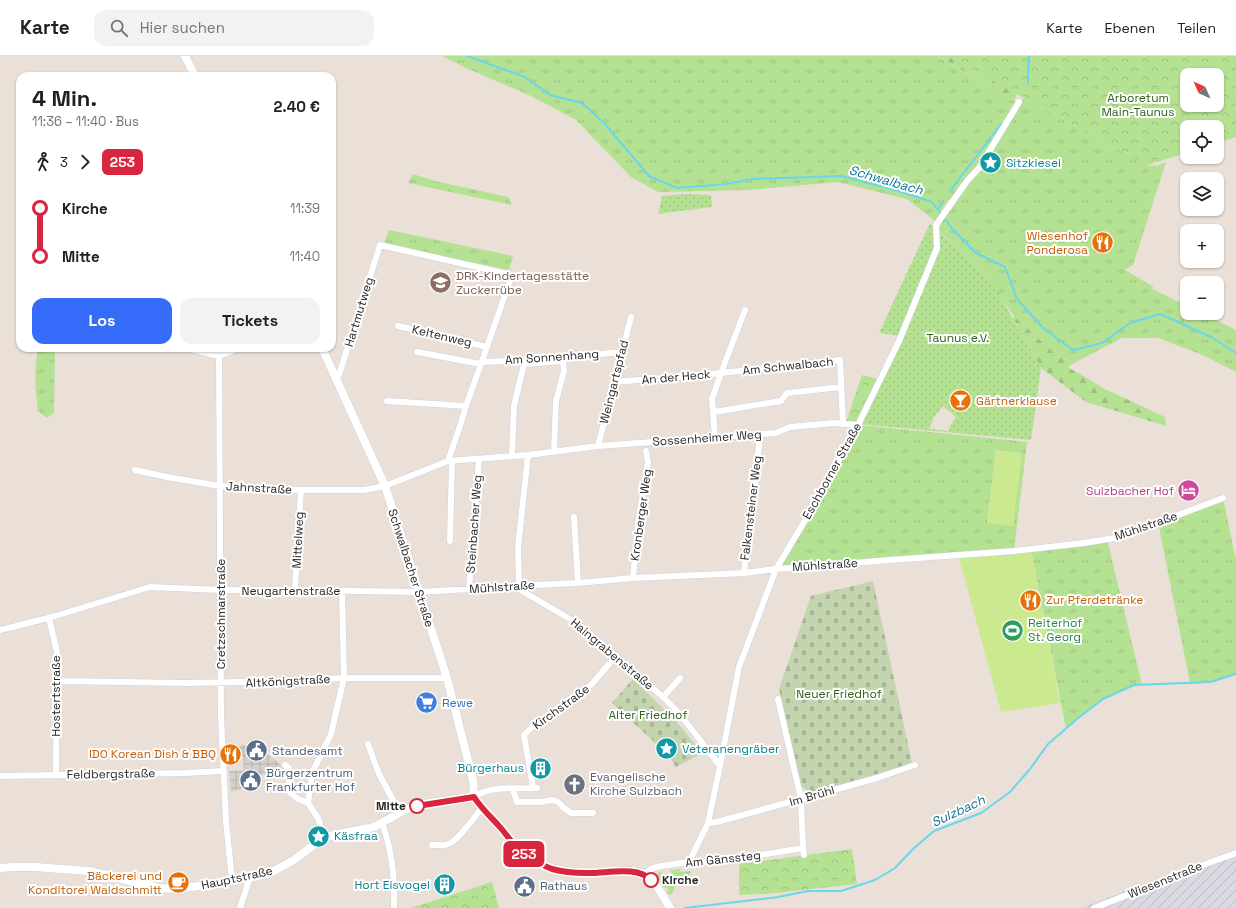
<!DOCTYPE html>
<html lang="de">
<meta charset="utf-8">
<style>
:root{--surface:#fff;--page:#f2f2f2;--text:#202124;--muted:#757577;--line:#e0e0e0;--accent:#356cf9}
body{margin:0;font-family:"Space Grotesk",sans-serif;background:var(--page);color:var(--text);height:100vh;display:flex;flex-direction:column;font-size:15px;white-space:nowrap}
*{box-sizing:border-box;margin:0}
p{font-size:13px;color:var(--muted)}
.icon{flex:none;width:22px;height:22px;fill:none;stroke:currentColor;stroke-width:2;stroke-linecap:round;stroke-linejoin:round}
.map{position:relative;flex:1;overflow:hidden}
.panel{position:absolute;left:16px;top:16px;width:320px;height:280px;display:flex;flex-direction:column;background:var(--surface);border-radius:12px;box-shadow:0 1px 3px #0004}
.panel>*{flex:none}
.badge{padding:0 8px;border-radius:6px;font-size:14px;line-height:26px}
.needle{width:26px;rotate:315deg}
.controls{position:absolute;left:1180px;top:12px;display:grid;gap:8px}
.controls a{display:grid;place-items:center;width:44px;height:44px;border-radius:8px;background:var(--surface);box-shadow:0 1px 3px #0004;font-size:20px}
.map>.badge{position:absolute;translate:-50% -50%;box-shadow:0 0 0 2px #fff}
.legs{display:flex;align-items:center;gap:6px;height:44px;padding:0 16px;font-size:13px}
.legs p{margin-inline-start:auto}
.head{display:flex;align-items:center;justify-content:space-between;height:68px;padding:0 16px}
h1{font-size:22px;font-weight:800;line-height:30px}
.action{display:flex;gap:8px;margin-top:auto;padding:8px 16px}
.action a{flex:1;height:46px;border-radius:12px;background:var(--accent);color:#fff;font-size:16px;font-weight:800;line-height:46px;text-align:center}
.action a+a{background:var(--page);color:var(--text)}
ul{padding:0 16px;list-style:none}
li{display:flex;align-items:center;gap:14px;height:48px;font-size:15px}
li i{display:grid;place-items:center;width:6px;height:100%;margin:0 5px;background:currentColor}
li i::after{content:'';width:10px;height:10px;margin:-5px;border:3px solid;border-radius:50%;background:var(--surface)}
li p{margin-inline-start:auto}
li:first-child i{background:linear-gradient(#0000 50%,currentColor 0)}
li:last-child i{background:linear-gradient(currentColor 50%,#0000 0)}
header{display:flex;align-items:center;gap:24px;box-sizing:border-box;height:56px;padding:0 20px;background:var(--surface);border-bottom:1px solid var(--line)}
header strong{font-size:19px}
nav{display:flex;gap:22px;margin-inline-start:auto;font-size:14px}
.search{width:280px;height:36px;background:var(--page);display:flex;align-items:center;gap:10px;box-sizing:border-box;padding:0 14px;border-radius:12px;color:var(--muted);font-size:15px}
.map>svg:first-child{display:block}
.industrial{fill:url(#industrial-furrows)}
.grass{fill:url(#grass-tufts);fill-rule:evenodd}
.forest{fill:url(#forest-firs)}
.cemetery{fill:url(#cemetery-stones)}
.park{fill:url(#park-crowns);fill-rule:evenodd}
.garden{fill:url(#garden-dots);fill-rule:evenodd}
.pitch{fill:#cbe98e}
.plaza{fill:url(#plaza-grid)}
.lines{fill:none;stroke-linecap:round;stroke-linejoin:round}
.stream{stroke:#68d7ee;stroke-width:2}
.minor-casing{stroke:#cdd2e0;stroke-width:7}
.tertiary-casing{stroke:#cdd2e0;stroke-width:9}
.minor{stroke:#fff;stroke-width:6}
.tertiary{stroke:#fff;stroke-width:8}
.line-1-casing{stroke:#fff;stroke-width:9}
.line-1{stroke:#d7263d;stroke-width:6}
.stop-1-dot{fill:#fff;stroke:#d7263d;stroke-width:2}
.labels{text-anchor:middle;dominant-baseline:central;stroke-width:4;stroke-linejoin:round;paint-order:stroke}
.park-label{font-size:12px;fill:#2f6119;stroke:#fff}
.culture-label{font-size:12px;fill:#0d838f;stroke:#fff;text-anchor:start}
.food-label{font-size:12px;fill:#c56008;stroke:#fff;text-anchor:end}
.education-label{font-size:12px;fill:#785e54;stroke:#fff;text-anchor:start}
.street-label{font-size:12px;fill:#272727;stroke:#fff}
.hotel-label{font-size:12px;fill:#b23c85;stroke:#fff;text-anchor:end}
.leisure-label{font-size:12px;fill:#27864d;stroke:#fff;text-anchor:start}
.shop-label{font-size:12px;fill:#366cbe;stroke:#fff;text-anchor:start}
.service-label{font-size:12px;fill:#4e5e75;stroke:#fff;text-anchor:start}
.worship-label{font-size:12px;fill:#5b616d;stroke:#fff;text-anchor:start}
.stop-label{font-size:12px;font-weight:bold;fill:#272727;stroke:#fff;text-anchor:end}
.water-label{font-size:13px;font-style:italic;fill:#0d7294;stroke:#fff}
</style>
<header>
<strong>Karte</strong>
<div class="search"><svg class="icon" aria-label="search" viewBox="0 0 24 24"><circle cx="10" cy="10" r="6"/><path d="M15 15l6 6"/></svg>Hier suchen</div>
<nav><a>Karte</a><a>Ebenen</a><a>Teilen</a></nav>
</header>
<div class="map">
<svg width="1236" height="852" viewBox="0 0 1236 852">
<defs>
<pattern id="industrial-furrows" width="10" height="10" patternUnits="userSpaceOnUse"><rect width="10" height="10" fill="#dad9e1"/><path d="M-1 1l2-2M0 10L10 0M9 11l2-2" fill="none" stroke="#bbbac1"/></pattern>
<pattern id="grass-tufts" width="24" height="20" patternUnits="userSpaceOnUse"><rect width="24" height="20" fill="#b5e193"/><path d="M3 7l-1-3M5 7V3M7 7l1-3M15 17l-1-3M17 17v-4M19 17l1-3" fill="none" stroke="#9cc17f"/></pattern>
<pattern id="forest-firs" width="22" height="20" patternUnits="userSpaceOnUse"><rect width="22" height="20" fill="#b5e193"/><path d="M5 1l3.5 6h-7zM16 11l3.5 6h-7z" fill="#9cc17f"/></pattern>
<pattern id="cemetery-stones" width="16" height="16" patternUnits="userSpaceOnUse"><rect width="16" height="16" fill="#c4d4af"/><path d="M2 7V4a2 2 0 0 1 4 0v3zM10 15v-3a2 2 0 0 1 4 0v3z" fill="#a8b697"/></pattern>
<pattern id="park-crowns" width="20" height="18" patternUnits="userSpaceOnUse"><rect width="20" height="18" fill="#b5e193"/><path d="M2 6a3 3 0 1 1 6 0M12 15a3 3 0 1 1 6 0" fill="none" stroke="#9cc17f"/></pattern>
<pattern id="garden-dots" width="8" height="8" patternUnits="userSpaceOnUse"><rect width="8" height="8" fill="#b5e193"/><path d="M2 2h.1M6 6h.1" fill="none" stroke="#9cc17f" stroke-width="1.8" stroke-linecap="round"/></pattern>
<pattern id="plaza-grid" width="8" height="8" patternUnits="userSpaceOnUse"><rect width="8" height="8" fill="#d6d0ca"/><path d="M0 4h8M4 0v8" fill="none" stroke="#b8b3ae"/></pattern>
</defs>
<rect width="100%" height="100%" fill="#eae0d7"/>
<path class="industrial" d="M1236 793V852H1081L1209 803Z"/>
<path class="grass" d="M442 0H937L1016 46 1024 42 1147 109 1156 110 1166 106 1133 209 1125 214 1154 231 1151 232 1187 250V257H1202L1236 274V316L1205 300 1158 282H1122L1074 307 1055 298 1014 260 1000 241 992 226 938 174 954 143 948 144 935 165 907 143 837 126 749 134 658 136 631 121 576 64 531 40 466 12Z
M413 118 435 125 508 141 512 149 408 127Z
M389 174 513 200 509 214 384 188Z
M38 292H55L54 357 47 362 38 355C35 334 34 313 38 292Z
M858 369 940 377 1027 386 1014 495 776 513ZM996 394 1021 397 1013 470 987 466Z
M1223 442 1236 504V617L1235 618 1211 626 1190 627 1158 466Z
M1107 483 1142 629C1115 631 1085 655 1066 673L1031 493Z
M680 813 681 816 691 815 685 829 680 825H677L670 814Z
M661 816 663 818H670L676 826 674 829 675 832 671 839H669L667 836 669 834 666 831 664 832 657 820 658 817Z"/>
<path class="forest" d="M938 0H992L1019 33 1014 45Z
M1014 260 1055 298 1074 307 1068 311 1105 333 1165 361 1166 370 1086 346 1041 312 1013 262Z"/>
<path class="cemetery" d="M873 525 912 707 812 738 801 730 779 633 811 540Z
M633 623 676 665 702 697 676 711 666 697 612 647Z"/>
<path class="park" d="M947 0H1236V81L1217 87V71H1187V97L1147 109ZM1187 19H1217V49H1187Z
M862 319 878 323 858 365 846 366Z
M852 793 857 828 767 838 739 839V808Z
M492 826 499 852H411Z"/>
<path class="garden" d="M686 138 711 139 712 151 658 158 662 140Z
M930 167 992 226 1041 312 1031 384 858 368 900 280 879 277ZM943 350 956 361 951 368 949 375 929 373 934 361Z"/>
<path class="pitch" d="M996 394 1022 397 1013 470 987 467Z
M1031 493 1060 647 1001 656 959 502Z"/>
<path class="plaza" d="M244 689 263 703 267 698 278 706 284 714H275V719H246V731L231 736 229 715 244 714 243 700 234 701 235 694H236L234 690Z"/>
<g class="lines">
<path class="stream" d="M467 0 525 21 550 39 582 47 604 67 649 120 677 132 726 128 752 123 841 120 895 134 932 146 953 174 976 197 1005 211 1017 243 1044 273 1073 294 1102 287 1130 267 1160 258 1211 281 1236 297
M1028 27 1029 0
M950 135 1001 68
M938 154 942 147
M685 852 778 841 808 835H841L875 824 895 812 914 792 934 775 981 757 1010 736 1030 713 1048 688 1077 663 1103 643 1134 629 1211 626 1235 618 1236 617"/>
<defs>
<path id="minor" d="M398 270 487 291
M185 292 219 300 239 292
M221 292 219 300 221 661 226 765 232 824
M417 296 481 308
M558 302 622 296
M482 306 531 304
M337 322 340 316 345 300 380 189 512 219 481 308 466 350 460 370 448 405
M615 326 721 317 840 304 843 368
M387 345 466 350
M714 356 781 345 787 337 841 331
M715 381 712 343 721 317 745 254
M598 390 631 261
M512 399 514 350 524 308 563 305 564 315 556 345 554 395
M528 399 518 492 519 530 522 535 577 567 663 641 679 657 720 710
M135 414 167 421 220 430 301 434H364L385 430 448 405 528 399 598 390 776 377 790 371 834 367 858 369
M574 461 578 527
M450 485 452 405
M744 517C748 473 756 430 759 387
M633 522 638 468 648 406 646 395
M469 533 479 403
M295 534 301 434
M49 562 57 596 56 720
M0 574 52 561 150 531 221 534H295L419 536 534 529 578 527 633 522 744 517 776 513 835 509 877 505 1014 495 1084 487 1120 481 1223 442
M57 625 185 627 291 625 344 622H447
M663 641 680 622
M778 643 801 743 803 792 804 799
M368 688 379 718 400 757
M285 709 289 712V736L298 743 308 747
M0 720 186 717 222 715
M533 732 524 679 532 671 552 658 560 650 591 629 616 600
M513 733 517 746H541L552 744 558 746 564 752 571 757H593
M474 741C492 729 516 733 537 732
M382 767C392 794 395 824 394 852
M708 767 717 766 877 722 915 709
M324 781 318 762 308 747 312 717 331 678 344 622 342 535
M432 789C437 789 444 790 448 788 458 785 475 760 482 752
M689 806 708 767 720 710 739 611 776 513 816 446 858 369 899 285 937 192 936 169 967 125 979 112 1019 46
M645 819 648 815 653 812 661 810 689 806H717L803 792
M240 852 250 821
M1094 852 1211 806 1236 797"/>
<path id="tertiary" d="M185 0 195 20
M322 292 385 430 447 622 473 724C474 730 473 737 475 742 480 754 493 762 501 772 507 780 513 788 521 795 545 817 577 818 608 816 619 816 633 813 644 818 656 824 663 841 670 852
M0 812 14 811H35L89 815 159 832 174 833 199 830 258 820 272 816 294 804 324 781 374 771 407 753 423 748 474 741"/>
</defs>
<use href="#minor" class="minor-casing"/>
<use href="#tertiary" class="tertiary-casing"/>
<use href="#minor" class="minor"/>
<use href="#tertiary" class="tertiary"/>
</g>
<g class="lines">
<defs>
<path id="line-1" d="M417 750 474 741C481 752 490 760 498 769 504 775 508 782 514 788 524 799 538 808 552 813 563 816 575 817 586 817 605 818 637 809 651 824"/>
</defs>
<use href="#line-1" class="line-1-casing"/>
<use href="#line-1" class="line-1"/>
</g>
<defs>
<symbol id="sight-disc" viewBox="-11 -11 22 22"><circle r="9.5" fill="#0f9aa8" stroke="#fff"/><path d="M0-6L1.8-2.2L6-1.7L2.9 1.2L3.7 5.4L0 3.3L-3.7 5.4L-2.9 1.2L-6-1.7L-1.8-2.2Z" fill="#fff"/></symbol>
<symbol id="restaurant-disc" viewBox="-11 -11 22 22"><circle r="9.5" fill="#e8710a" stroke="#fff"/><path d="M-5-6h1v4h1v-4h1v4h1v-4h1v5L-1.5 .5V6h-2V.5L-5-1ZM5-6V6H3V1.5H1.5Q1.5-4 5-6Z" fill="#fff"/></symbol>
<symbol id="school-disc" viewBox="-11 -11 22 22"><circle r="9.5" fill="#8d6e63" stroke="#fff"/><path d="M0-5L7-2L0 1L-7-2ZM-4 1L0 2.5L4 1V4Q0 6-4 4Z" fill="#fff"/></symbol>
<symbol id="bar-disc" viewBox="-11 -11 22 22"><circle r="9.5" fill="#e8710a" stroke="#fff"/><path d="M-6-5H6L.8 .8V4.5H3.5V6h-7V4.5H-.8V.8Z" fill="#fff"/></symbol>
<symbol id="hotel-disc" viewBox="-11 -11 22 22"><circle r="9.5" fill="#d1479c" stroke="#fff"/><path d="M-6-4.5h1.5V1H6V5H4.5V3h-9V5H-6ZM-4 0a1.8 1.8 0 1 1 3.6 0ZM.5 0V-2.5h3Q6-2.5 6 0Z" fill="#fff"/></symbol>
<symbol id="stadium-disc" viewBox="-11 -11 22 22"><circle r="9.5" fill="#2e9e5b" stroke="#fff"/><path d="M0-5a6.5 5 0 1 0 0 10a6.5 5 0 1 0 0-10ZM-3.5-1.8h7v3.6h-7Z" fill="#fff"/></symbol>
<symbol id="supermarket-disc" viewBox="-11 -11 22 22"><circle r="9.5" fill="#3f7fe0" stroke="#fff"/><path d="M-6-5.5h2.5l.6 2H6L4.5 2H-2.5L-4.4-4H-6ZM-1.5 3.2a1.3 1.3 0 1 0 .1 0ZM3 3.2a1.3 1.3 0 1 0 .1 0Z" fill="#fff"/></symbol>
<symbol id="civic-disc" viewBox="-11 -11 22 22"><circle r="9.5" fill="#5c6f8a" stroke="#fff"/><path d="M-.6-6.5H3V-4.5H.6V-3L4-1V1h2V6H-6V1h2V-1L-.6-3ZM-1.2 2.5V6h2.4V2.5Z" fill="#fff"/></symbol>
<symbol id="building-disc" viewBox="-11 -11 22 22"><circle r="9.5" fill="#0f9aa8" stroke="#fff"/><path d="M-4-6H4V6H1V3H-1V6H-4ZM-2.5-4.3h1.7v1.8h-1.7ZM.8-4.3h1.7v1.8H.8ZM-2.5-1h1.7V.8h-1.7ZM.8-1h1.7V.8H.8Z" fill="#fff"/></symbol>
<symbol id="church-disc" viewBox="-11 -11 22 22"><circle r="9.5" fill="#6b7280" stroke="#fff"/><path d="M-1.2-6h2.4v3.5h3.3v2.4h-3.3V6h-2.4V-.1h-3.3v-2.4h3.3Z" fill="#fff"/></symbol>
<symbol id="cafe-disc" viewBox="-11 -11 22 22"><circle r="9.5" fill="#e8710a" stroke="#fff"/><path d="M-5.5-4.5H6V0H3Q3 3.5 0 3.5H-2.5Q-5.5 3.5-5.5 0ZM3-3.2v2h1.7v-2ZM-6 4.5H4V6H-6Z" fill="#fff"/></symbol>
</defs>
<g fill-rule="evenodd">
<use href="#sight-disc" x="978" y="94" width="25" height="25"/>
<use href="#restaurant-disc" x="1090" y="174" width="25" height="25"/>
<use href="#school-disc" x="428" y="214" width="25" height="25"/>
<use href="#bar-disc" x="948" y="332" width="25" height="25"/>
<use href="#hotel-disc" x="1176" y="422" width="25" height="25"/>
<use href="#restaurant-disc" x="1018" y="532" width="25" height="25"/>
<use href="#stadium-disc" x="1000" y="562" width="25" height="25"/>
<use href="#supermarket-disc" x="414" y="634" width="25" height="25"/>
<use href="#sight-disc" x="654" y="680" width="25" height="25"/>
<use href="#civic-disc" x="244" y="682" width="25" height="25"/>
<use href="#restaurant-disc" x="218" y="686" width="25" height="25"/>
<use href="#building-disc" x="528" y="700" width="25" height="25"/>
<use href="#civic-disc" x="238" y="712" width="25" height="25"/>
<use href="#church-disc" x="562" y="716" width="25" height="25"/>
<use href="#sight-disc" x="306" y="768" width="25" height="25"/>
<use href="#cafe-disc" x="166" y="814" width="25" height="25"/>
<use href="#building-disc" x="432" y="816" width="25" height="25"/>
<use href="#civic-disc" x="512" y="818" width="25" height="25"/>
</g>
<g class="stop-1-dot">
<circle cx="417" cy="750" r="7"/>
<circle cx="651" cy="824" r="7"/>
</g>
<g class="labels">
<g class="park-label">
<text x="1138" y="42">Arboretum<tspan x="1138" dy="14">Main-Taunus</tspan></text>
<text x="958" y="282">Taunus e.V.</text>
<text x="839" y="638">Neuer Friedhof</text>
<text x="648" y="659">Alter Friedhof</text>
</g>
<g class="culture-label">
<text x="1006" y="107">Sitzkiesel</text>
<text x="682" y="693">Veteranengräber</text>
<text x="524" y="712" text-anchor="end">Bürgerhaus</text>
<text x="334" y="780">Käsfraa</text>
<text x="430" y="829" text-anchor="end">Hort Eisvogel</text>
</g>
<g class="food-label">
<text x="1088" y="180">Wiesenhof<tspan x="1088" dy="14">Ponderosa</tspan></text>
<text x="976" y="345" text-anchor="start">Gärtnerklause</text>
<text x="1046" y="544" text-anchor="start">Zur Pferdetränke</text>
<text x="216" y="698">IDO Korean Dish &amp; BBQ</text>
<text x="162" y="820">Bäckerei und<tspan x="162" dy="14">Konditorei Waldschmitt</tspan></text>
</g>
<g class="education-label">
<text x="456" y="220">DRK-Kindertagesstätte<tspan x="456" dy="14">Zuckerrübe</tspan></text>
</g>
<g class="street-label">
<text transform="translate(359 256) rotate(-73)">Hartmutweg</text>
<text transform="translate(442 280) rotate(13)">Keltenweg</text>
<text transform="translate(552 301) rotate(-4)">Am Sonnenhang</text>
<text transform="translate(788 310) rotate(-6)">Am Schwalbach</text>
<text transform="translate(676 321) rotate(-5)">An der Heck</text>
<text transform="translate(614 326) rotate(-76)">Weingartspfad</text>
<text transform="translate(707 382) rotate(-4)">Sossenheimer Weg</text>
<text transform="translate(832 415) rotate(-61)">Eschborner Straße</text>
<text transform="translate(259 432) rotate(3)">Jahnstraße</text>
<text transform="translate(751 452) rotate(-83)">Falkensteiner Weg</text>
<text transform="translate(641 459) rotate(-82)">Kronberger Weg</text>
<text transform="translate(474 468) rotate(-86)">Steinbacher Weg</text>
<text transform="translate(1146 470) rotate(-19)">Mühlstraße</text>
<text transform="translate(298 484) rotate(-87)">Mittelweg</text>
<text transform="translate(825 509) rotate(-4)">Mühlstraße</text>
<text transform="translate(411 512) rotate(72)">Schwalbacher Straße</text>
<text transform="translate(502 531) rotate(-4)">Mühlstraße</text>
<text x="291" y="535">Neugartenstraße</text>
<text transform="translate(221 558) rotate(-90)">Cretzschmarstraße</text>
<text transform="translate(612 598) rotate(40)">Haingrabenstraße</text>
<text transform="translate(288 625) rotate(-3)">Altkönigstraße</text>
<text transform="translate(56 640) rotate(-90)">Hostertstraße</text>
<text transform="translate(561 651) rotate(-36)">Kirchstraße</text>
<text transform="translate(111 718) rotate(-1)">Feldbergstraße</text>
<text transform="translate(812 740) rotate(-16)">Im Brühl</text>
<text transform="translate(723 803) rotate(-6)">Am Gänssteg</text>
<text transform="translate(237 822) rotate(-12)">Hauptstraße</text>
<text transform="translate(1165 824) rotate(-22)">Wiesenstraße</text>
</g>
<g class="hotel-label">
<text x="1174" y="435">Sulzbacher Hof</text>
</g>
<g class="leisure-label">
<text x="1028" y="567">Reiterhof<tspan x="1028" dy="14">St. Georg</tspan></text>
</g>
<g class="shop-label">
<text x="442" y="647">Rewe</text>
</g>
<g class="service-label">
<text x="272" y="695">Standesamt</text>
<text x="266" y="717">Bürgerzentrum<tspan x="266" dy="14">Frankfurter Hof</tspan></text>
<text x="540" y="830">Rathaus</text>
</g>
<g class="worship-label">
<text x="590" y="721">Evangelische<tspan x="590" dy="14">Kirche Sulzbach</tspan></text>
</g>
<g class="stop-label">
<text x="406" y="750">Mitte</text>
<text x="662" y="824" text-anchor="start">Kirche</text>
</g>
<g class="water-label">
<text transform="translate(886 124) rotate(16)">Schwalbach</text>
<text transform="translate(958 755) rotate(-25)">Sulzbach</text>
</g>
</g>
</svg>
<div class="controls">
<a><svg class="needle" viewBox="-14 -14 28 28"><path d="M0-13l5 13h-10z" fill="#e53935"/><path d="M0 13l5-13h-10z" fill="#757577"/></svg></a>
<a><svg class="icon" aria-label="locate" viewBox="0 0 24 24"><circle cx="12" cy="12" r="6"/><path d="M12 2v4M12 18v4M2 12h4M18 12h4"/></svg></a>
<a><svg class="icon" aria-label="layers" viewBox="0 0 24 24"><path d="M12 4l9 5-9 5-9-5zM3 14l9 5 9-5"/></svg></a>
<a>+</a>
<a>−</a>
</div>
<b class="badge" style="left:524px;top:798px;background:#d7263d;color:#fff">253</b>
<section class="panel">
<div class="head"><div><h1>4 Min.</h1><p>11:36 – 11:40 · Bus</p></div><b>2.40 €</b></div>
<div class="legs"><svg class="icon" aria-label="walk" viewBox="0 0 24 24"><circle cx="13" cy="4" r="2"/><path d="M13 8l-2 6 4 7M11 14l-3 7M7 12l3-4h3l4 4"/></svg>3<svg class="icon" aria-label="forward" viewBox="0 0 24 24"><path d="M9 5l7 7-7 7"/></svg><b class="badge" style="background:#d7263d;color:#fff">253</b></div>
<ul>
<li><i style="color:#d7263d"></i><b>Kirche</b><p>11:39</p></li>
<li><i style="color:#d7263d"></i><b>Mitte</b><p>11:40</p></li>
</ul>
<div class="action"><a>Los</a><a>Tickets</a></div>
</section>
</div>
